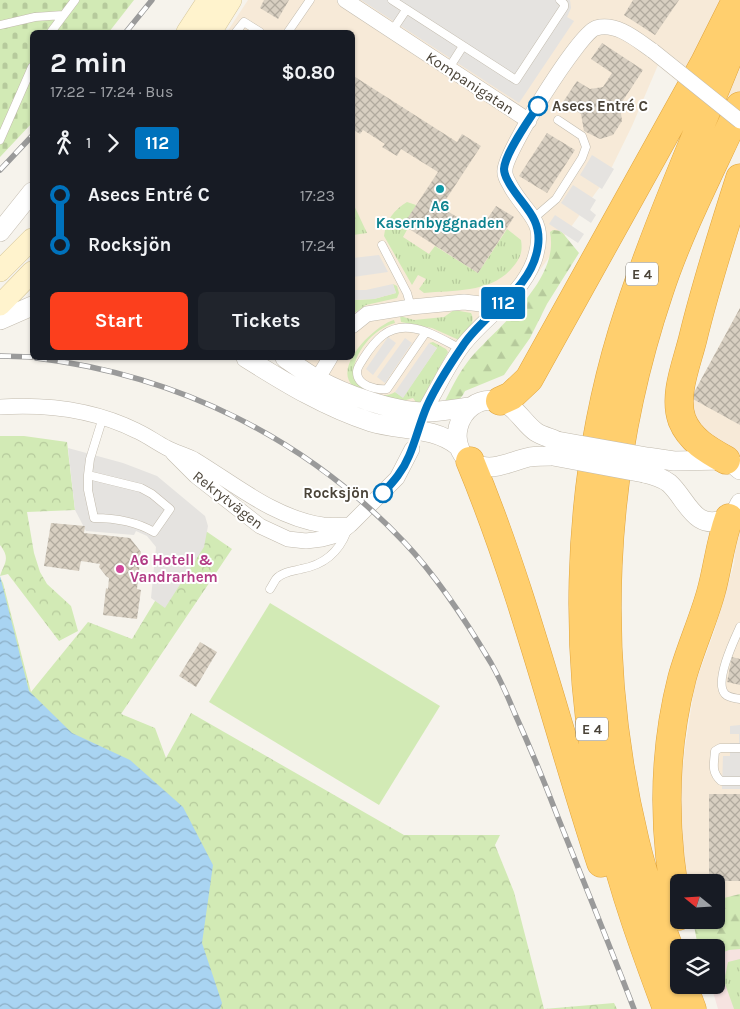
<!DOCTYPE html>
<meta charset="utf-8">
<style>
:root{--surface:#171b24;--page:#20242c;--text:#f1f3f6;--muted:#9ea1a6;--accent:#fc3f1d}
body{margin:0;font-family:Karla,sans-serif;background:var(--page);color:var(--text);height:100vh;display:flex;flex-direction:column;font-size:19px;white-space:nowrap}
*{box-sizing:border-box;margin:0}
p{font-size:16px;color:var(--muted)}
.icon{flex:none;width:28px;height:28px;fill:none;stroke:currentColor;stroke-width:2;stroke-linecap:round;stroke-linejoin:round}
.map{position:relative;flex:1;overflow:hidden}
.sheet{position:absolute;left:30px;top:30px;width:325px;height:330px;display:flex;flex-direction:column;background:var(--surface);border-radius:8px;box-shadow:0 1px 4px #0004}
.sheet>*{flex:none}
.badge{padding:0 10px;border-radius:4px;font-size:18px;line-height:32px}
.needle{width:32px;rotate:288deg}
.tools{position:absolute;left:670px;top:874px;display:grid;gap:10px}
.tools a{display:grid;place-items:center;width:55px;height:55px;border-radius:8px;background:var(--surface);box-shadow:0 1px 4px #0004;font-size:25px}
.map>.badge{position:absolute;translate:-50% -50%;box-shadow:0 0 0 2px #fff}
.legs{display:flex;align-items:center;gap:8px;height:55px;padding:0 20px;font-size:16px}
.legs p{margin-inline-start:auto}
.headline{display:flex;align-items:center;justify-content:space-between;height:85px;padding:0 20px}
h1{font-size:28px;font-weight:700;line-height:38px}
.cta{display:flex;gap:10px;margin-top:auto;padding:10px 20px}
.cta a{flex:1;height:58px;border-radius:8px;background:var(--accent);color:#fff;font-size:20px;font-weight:700;line-height:58px;text-align:center}
.cta a+a{background:var(--page);color:var(--text)}
ul{padding:0 20px;list-style:none}
li{display:flex;align-items:center;gap:18px;height:50px;font-size:19px}
li i{display:grid;place-items:center;width:8px;height:100%;margin:0 6px;background:currentColor}
li i::after{content:'';width:12px;height:12px;margin:-6px;border:4px solid;border-radius:50%;background:var(--surface)}
li p{margin-inline-start:auto}
li:first-child i{background:linear-gradient(#0000 50%,currentColor 0)}
li:last-child i{background:linear-gradient(currentColor 50%,#0000 0)}
.map>svg:first-child{display:block}
.commercial{fill:#f7ead8}
.medical{fill:#f6e3e0}
.grass{fill:url(#grass-tufts)}
.forest{fill:url(#forest-firs)}
.cemetery{fill:url(#cemetery-stones)}
.park{fill:url(#park-crowns)}
.pitch{fill:#d2eab5}
.parking{fill:#e5e3e0}
.water{fill:url(#water-waves)}
.building{fill:url(#building-cross-hatch)}
.lines{fill:none;stroke-linecap:round;stroke-linejoin:round}
.service-casing{stroke:#c2bbae;stroke-width:9}
.minor-casing{stroke:#c2bbae;stroke-width:16}
.tertiary-casing{stroke:#c2bbae;stroke-width:20}
.secondary-casing{stroke:#d6c79b;stroke-width:22}
.motorway-casing{stroke:#e0a43c;stroke-width:29}
.service{stroke:#fff;stroke-width:8}
.minor{stroke:#fff;stroke-width:15}
.tertiary{stroke:#fff;stroke-width:19}
.secondary{stroke:#fff3cd;stroke-width:21}
.motorway{stroke:#ffcf6e;stroke-width:28}
.rail-casing{stroke:#9a9a9a;stroke-width:5.5}
.rail{stroke:#fff;stroke-width:4;stroke-dasharray:11;stroke-linecap:butt}
.minor-bridge-casing{stroke:#c2bbae;stroke-width:16;stroke-linecap:butt}
.tertiary-bridge-casing{stroke:#c2bbae;stroke-width:20;stroke-linecap:butt}
.minor-bridge{stroke:#fff;stroke-width:15}
.tertiary-bridge{stroke:#fff;stroke-width:19}
.line-1-casing{stroke:#fff;stroke-width:11}
.line-1{stroke:#0072bc;stroke-width:8}
.stop-1-dot{fill:#fff;stroke:#0072bc;stroke-width:2.5}
.culture-dot{fill:#0f9aa8;stroke:#fff;stroke-width:2}
.hotel-dot{fill:#d1479c;stroke:#fff;stroke-width:2}
.labels{text-anchor:middle;dominant-baseline:central;stroke-width:4;stroke-linejoin:round;paint-order:stroke}
.shield{fill:#fff;stroke:#817c74;stroke-width:1}
.shield-label{font-size:14px;font-weight:bold;fill:#4b4439}
.street-label{font-size:15px;fill:#4b4439;stroke:#fff}
.stop-label{font-size:15px;font-weight:bold;fill:#4b4439;stroke:#fff;text-anchor:start}
.culture-label{font-size:15px;font-weight:bold;fill:#0d838f;stroke:#fff}
.hotel-label{font-size:15px;font-weight:bold;fill:#b23c85;stroke:#fff;text-anchor:start}
</style>
<div class="map">
<svg width="740" height="1009" viewBox="0 0 740 1009">
<defs>
<pattern id="grass-tufts" width="24" height="20" patternUnits="userSpaceOnUse" patternTransform="scale(1.25)"><rect width="24" height="20" fill="#d2eab5"/><path d="M3 7l-1-3M5 7V3M7 7l1-3M15 17l-1-3M17 17v-4M19 17l1-3" fill="none" stroke="#b6ca9c"/></pattern>
<pattern id="forest-firs" width="22" height="20" patternUnits="userSpaceOnUse" patternTransform="scale(1.25)"><rect width="22" height="20" fill="#d2eab5"/><path d="M5 1l3.5 6h-7zM16 11l3.5 6h-7z" fill="#b6ca9c"/></pattern>
<pattern id="cemetery-stones" width="16" height="16" patternUnits="userSpaceOnUse" patternTransform="scale(1.25)"><rect width="16" height="16" fill="#d2eab5"/><path d="M2 7V4a2 2 0 0 1 4 0v3zM10 15v-3a2 2 0 0 1 4 0v3z" fill="#b6ca9c"/></pattern>
<pattern id="park-crowns" width="20" height="18" patternUnits="userSpaceOnUse" patternTransform="scale(1.25)"><rect width="20" height="18" fill="#d2eab5"/><path d="M2 6a3 3 0 1 1 6 0M12 15a3 3 0 1 1 6 0" fill="none" stroke="#b6ca9c"/></pattern>
<pattern id="water-waves" width="16" height="10" patternUnits="userSpaceOnUse" patternTransform="scale(1.25)"><rect width="16" height="10" fill="#a9d4f2"/><path d="M0 5q4-4 8 0t8 0" fill="none" stroke="#8caec5"/></pattern>
<pattern id="building-cross-hatch" width="8" height="8" patternUnits="userSpaceOnUse" patternTransform="scale(1.25)"><rect width="8" height="8" fill="#d8cfc1"/><path d="M0 0l8 8M0 8l8-8" fill="none" stroke="#b1aa9e"/></pattern>
</defs>
<rect width="100%" height="100%" fill="#f6f3ec"/>
<path class="commercial" d="M248 0H740V133L658 65 632 126 607 177 527 288 481 334 458 365 436 407 364 394 294 358H352V32H227Z
M740 308V456L710 435 693 415 691 398Z
M740 528V899L716 901V882H687L684 866 680 794 685 748 695 684 714 632 734 564 736 540Z"/>
<path class="medical" d="M740 899V1009H718L711 985H716V920Z"/>
<path class="grass" d="M352 201 367 233 353 235Z
M407 202 416 205 408 228 403 237 429 254 435 246 478 273 507 229 521 240C523 252 520 259 512 268 491 293 454 290 424 293L419 289 426 279 418 275 412 285 384 236C386 220 394 210 407 202Z
M393 284 397 286 399 293 397 298 366 305 353 314V300L374 299 396 293Z
M454 310 471 313C477 324 466 332 459 340L432 328 401 322 400 316 414 320 444 317Z
M394 320 395 323C373 329 353 353 353 376 361 390 381 401 395 392L403 397 437 348 429 343 433 342 446 349 448 352 427 390 420 408 413 398 406 400 400 404C390 400 359 392 353 386 332 367 375 325 394 320Z
M740 959V1009H734L724 981 728 962Z"/>
<path class="forest" d="M553 230 561 231 579 253 547 304 530 338 504 375 465 391C460 402 454 403 442 407 450 391 458 374 469 360 497 326 560 282 550 232Z
M740 894V949L729 950 716 955V948L698 947 693 920H716V900Z"/>
<path class="cemetery" d="M0 0H134L109 32H32V123L0 157Z"/>
<path class="park" d="M0 436H24L67 442 75 510 27 512 34 553 40 572 47 584 71 606 78 631 59 641 8 574 0 576C4 563 11 559 0 545Z
M200 527 232 549 121 714 155 728 166 758 191 713 404 835H500L495 845 514 892 544 1009 614 1003 617 1009H0V577L3 583 31 692 88 622 132 639Z"/>
<path class="pitch" d="M270 603 440 706 379 805 209 702Z"/>
<path class="parking" d="M361 0H570L571 8 567 17 574 21 519 103Z
M592 155 614 169 602 189 580 175Z
M573 185 596 200 590 210 596 215 591 223 561 203Z
M555 215 584 234 578 243 549 224Z
M379 255 388 272 353 277V258Z
M393 284 396 293 374 299 353 300V290H366Z
M388 337 396 343 373 375 366 369Z
M405 338 412 343 385 383 377 377Z
M429 343 437 348 403 398 395 392Z
M68 448 123 463 157 476 205 516 208 526 204 547 165 608 151 598 156 547 147 536 136 531 134 535 86 531 75 510Z
M740 725V789H722L723 756H730V743H739V734H730V726Z"/>
<path class="water" d="M0 576 29 691 72 733 130 760 183 807 213 865 202 943 222 1003 220 1009H0Z"/>
<path class="building" d="M264 0H289L278 19 260 8Z
M633 0H679L655 35 624 15Z
M602 43 643 70 620 105 622 121 613 135 600 139 584 131 581 114 563 102 577 81 590 89 603 87 612 73 591 59Z
M352 75 457 142 462 134 481 146 441 207 479 231 496 206 514 217 478 273 403 225 438 172 401 149 397 156 382 147 385 144 363 130 360 134 352 129Z
M547 133 575 150 547 193 519 176Z
M740 308V425L691 398Z
M51 523 85 526 84 533 130 538 141 552 137 589 141 590 137 619 103 615 106 588 108 589 109 578 106 576 99 567 100 564 81 561 79 571 44 566Z
M200 642 217 652 196 687 179 676Z
M732 657 740 659V685L727 682Z
M709 794H740V881H709Z"/>
<g class="lines">
<defs>
<path id="service" d="M392 0 516 80 564 7V4L560 0
M0 25 35 17 63 15
M392 31 406 10
M51 32 75 0
M236 32 244 22 260 32
M288 32 310 0
M449 68 463 46
M0 140 32 67
M534 218 556 199 582 158 586 147 582 136 558 120
M382 245 407 293 411 307
M426 332 387 389C376 390 357 386 357 372 357 367 361 363 363 359 375 340 388 325 411 328 428 330 445 341 461 349
M88 475 141 488 152 494 170 509 154 532C135 521 116 518 94 518L88 490Z
M88 475 90 459 103 417
M270 589C272 586 274 582 276 579 282 572 293 571 301 569 324 565 339 552 347 531
M740 627C734 640 714 682 725 694 729 698 735 698 740 699
M740 748H720L715 751C714 764 711 772 721 781H740"/>
<path id="minor" d="M345 0 529 121
M352 326 367 314 411 307 464 302 481 304 494 312
M312 388 330 358
M427 406C439 386 449 363 464 344 486 316 521 296 534 261 548 220 528 217 511 187 508 181 504 176 505 170 505 152 580 32 596 28 617 22 637 40 653 51
M0 407C47 404 95 410 137 431 148 436 157 443 167 448 176 453 187 455 195 460 236 485 275 518 323 525 332 526 341 525 350 525
M173 453 196 476 260 526 288 539 306 541 322 539 337 535 350 525 397 478 412 449"/>
<path id="tertiary" d="M0 232 32 192
M0 320 32 306
M246 358C286 383 325 407 371 422 400 431 433 426 458 446
M285 358C295 365 306 373 317 379 344 394 393 412 424 412 439 412 455 409 470 407
M553 456C545 456 538 456 530 457 514 460 498 470 481 466 440 456 456 393 498 401 515 404 523 423 536 432 542 436 551 438 557 441
M647 457 674 461 726 460 732 463 740 470
M644 473C653 475 661 477 669 483 687 499 694 532 725 519 733 516 737 511 740 503"/>
<path id="secondary" d="M187 32 208 0
M211 32 231 0
M0 271 32 239
M0 305 32 272"/>
<path id="motorway" d="M500 401 511 396 529 379 705 62 736 0
M726 460C708 450 690 440 682 420 673 395 687 363 693 338 706 284 723 231 740 178
M470 461C524 591 557 729 601 863
M679 916C663 837 662 756 682 678 690 649 703 621 711 592 718 567 720 542 729 518
M679 974C662 930 646 887 635 841 591 659 599 470 659 292 680 228 712 168 740 106
M683 985 692 1009
M667 1009C645 950 623 890 609 829 571 668 574 492 622 333 654 229 700 130 740 28"/>
</defs>
<use href="#service" class="service-casing"/>
<use href="#minor" class="minor-casing"/>
<use href="#tertiary" class="tertiary-casing"/>
<use href="#secondary" class="secondary-casing"/>
<use href="#motorway" class="motorway-casing"/>
<use href="#service" class="service"/>
<use href="#minor" class="minor"/>
<use href="#tertiary" class="tertiary"/>
<use href="#secondary" class="secondary"/>
<use href="#motorway" class="motorway"/>
<defs>
<path id="rail" d="M126 32 152 0
M0 170 32 136
M0 356 32 357
M36 358C178 375 307 439 405 543 438 578 466 621 491 663 500 679 508 697 515 714 530 747 544 781 557 815 583 880 609 944 634 1009"/>
</defs>
<use href="#rail" class="rail-casing"/>
<use href="#rail" class="rail"/>
<defs>
<path id="minor-bridge" d="M653 51 740 121"/>
<path id="tertiary-bridge" d="M557 441 647 457
M553 456 644 473"/>
</defs>
<use href="#minor-bridge" class="minor-bridge-casing"/>
<use href="#tertiary-bridge" class="tertiary-bridge-casing"/>
<use href="#minor-bridge" class="minor-bridge"/>
<use href="#tertiary-bridge" class="tertiary-bridge"/>
</g>
<g class="lines">
<defs>
<path id="line-1" d="M383 493C393 482 403 471 409 456 416 440 420 422 427 406 436 386 449 366 462 347 484 312 532 291 538 246 542 217 522 206 509 183 507 179 504 175 504 169 505 153 529 120 538 106"/>
</defs>
<use href="#line-1" class="line-1-casing"/>
<use href="#line-1" class="line-1"/>
</g>
<g class="stop-1-dot">
<circle cx="538" cy="106" r="9"/>
<circle cx="383" cy="493" r="9"/>
</g>
<circle class="culture-dot" cx="440" cy="189" r="5"/>
<circle class="hotel-dot" cx="120" cy="569" r="5"/>
<g class="labels">
<g class="shield">
<rect x="626" y="262.5" width="32" height="23" rx="4"/>
<rect x="576" y="717.5" width="32" height="23" rx="4"/>
</g>
<g class="shield-label">
<text x="642" y="274">E 4</text>
<text x="592" y="729">E 4</text>
</g>
<g class="street-label">
<text transform="translate(470 83) rotate(33)">Kompanigatan</text>
<text transform="translate(228 500) rotate(38)">Rekrytvägen</text>
</g>
<g class="stop-label">
<text x="552" y="106">Asecs Entré C</text>
<text x="369" y="493" text-anchor="end">Rocksjön</text>
</g>
<g class="culture-label">
<text x="440" y="206">A6<tspan x="440" dy="17">Kasernbyggnaden</tspan></text>
</g>
<g class="hotel-label">
<text x="130" y="560">A6 Hotell &amp;<tspan x="130" dy="17">Vandrarhem</tspan></text>
</g>
</g>
</svg>
<div class="tools">
<a><svg class="needle" viewBox="-14 -14 28 28"><path d="M0-13l5 13h-10z" fill="#e53935"/><path d="M0 13l5-13h-10z" fill="#9ea1a6"/></svg></a>
<a><svg class="icon" aria-label="layers" viewBox="0 0 24 24"><path d="M12 4l9 5-9 5-9-5zM3 14l9 5 9-5"/></svg></a>
</div>
<b class="badge" style="left:503px;top:303px;background:#0072bc;color:#fff">112</b>
<section class="sheet">
<div class="headline"><div><h1>2 min</h1><p>17:22 – 17:24 · Bus</p></div><b>$0.80</b></div>
<div class="legs"><svg class="icon" aria-label="walk" viewBox="0 0 24 24"><circle cx="13" cy="4" r="2"/><path d="M13 8l-2 6 4 7M11 14l-3 7M7 12l3-4h3l4 4"/></svg>1<svg class="icon" aria-label="forward" viewBox="0 0 24 24"><path d="M9 5l7 7-7 7"/></svg><b class="badge" style="background:#0072bc;color:#fff">112</b></div>
<ul>
<li><i style="color:#0072bc"></i><b>Asecs Entré C</b><p>17:23</p></li>
<li><i style="color:#0072bc"></i><b>Rocksjön</b><p>17:24</p></li>
</ul>
<div class="cta"><a>Start</a><a>Tickets</a></div>
</section>
</div>
